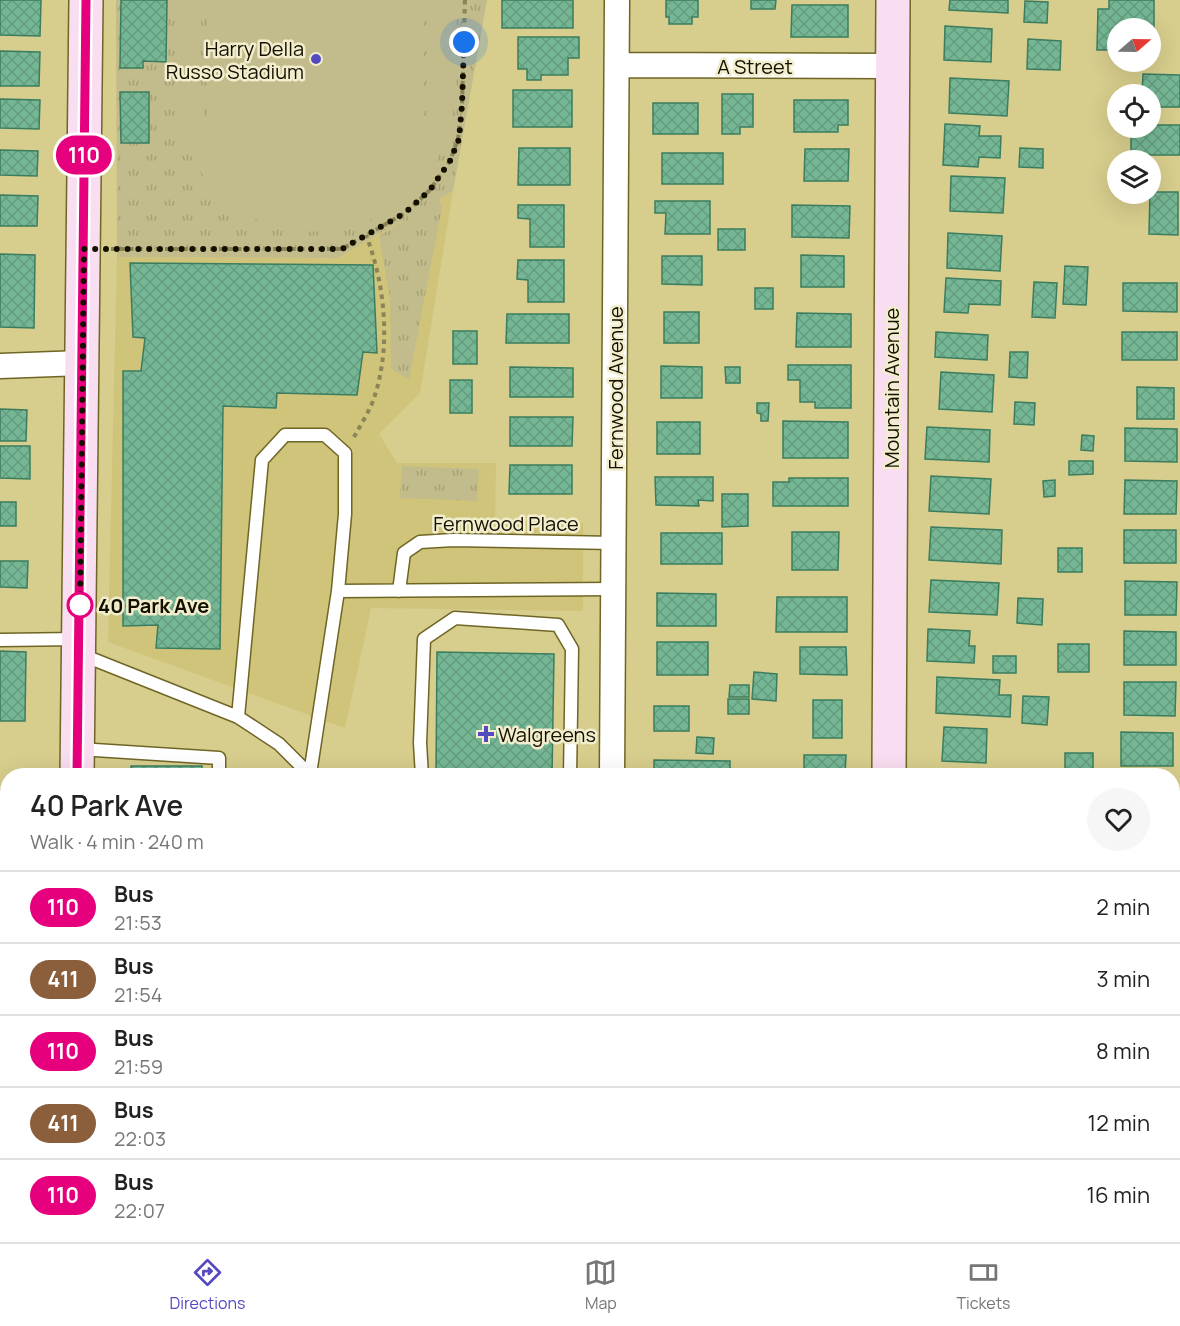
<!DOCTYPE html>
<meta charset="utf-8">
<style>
:root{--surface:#fff;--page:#f6f6f6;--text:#222;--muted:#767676;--line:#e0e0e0;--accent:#5349c1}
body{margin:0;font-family:Manrope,sans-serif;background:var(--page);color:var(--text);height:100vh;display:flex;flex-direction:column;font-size:22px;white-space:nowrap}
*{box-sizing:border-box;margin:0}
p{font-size:20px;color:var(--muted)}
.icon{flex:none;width:33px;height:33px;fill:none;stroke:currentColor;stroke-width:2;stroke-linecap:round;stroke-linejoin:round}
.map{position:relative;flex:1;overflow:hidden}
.side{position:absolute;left:0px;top:768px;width:1180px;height:474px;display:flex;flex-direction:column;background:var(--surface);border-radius:24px 24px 0 0;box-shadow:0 6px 24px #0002}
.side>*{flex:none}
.badge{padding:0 12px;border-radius:20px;font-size:21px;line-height:39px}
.needle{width:39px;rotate:70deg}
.tools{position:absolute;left:1107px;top:18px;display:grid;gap:12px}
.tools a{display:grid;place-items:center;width:54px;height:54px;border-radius:50%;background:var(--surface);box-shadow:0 6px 24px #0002;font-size:30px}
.you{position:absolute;width:30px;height:30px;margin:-15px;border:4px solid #fff;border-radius:50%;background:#1a73e8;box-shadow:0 0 0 9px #1a73e833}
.map>.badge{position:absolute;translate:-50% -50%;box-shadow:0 0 0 3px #fff}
.round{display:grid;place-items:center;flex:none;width:63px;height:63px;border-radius:32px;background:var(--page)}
.headline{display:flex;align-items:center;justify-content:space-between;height:102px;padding:0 30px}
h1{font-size:28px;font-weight:600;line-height:45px}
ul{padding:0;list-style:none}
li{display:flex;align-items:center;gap:18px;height:72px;padding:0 30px;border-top:2px solid var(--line)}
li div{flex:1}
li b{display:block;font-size:22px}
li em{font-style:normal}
li .badge{min-width:66px;font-weight:700;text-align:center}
.tabs{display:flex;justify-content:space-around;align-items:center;height:84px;border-top:2px solid var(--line);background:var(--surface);font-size:16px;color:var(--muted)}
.tabs a{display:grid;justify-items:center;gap:3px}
.tabs .selected{color:var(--accent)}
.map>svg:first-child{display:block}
.built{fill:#cfc47a}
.park{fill:url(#park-tufts)}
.pitch{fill:#c2bb8b}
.building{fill:url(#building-cross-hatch);stroke:#3b7d5e;stroke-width:1.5}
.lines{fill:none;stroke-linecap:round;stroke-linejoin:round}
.lane-casing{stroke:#6f6525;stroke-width:15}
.street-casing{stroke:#6f6525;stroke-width:27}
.secondary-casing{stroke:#6f6525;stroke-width:36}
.primary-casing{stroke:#a06285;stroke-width:36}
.path{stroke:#8b8456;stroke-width:4;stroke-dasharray:4.5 4.5;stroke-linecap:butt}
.lane{stroke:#fff;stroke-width:12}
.street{stroke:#fff;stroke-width:24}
.secondary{stroke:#f9ddf0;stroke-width:33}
.primary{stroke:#f4bbe0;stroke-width:33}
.line-casing{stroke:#fff;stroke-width:14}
.line{stroke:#e6007e;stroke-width:9}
.walk{stroke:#141000;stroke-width:6;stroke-dasharray:0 10.8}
.poi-dot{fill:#5349c1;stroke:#f1edcd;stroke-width:2}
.stop-dot{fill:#fff;stroke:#e6007e;stroke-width:3}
.labels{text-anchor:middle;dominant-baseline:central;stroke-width:5;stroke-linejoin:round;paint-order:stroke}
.poi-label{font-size:20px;fill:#141000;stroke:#f1edcd;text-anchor:end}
.street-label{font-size:20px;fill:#141000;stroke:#f1edcd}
.stop-label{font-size:20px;font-weight:bold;fill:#141000;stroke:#f1edcd;text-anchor:start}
</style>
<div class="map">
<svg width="1180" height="1242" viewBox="0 0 1180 1242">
<defs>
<pattern id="park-tufts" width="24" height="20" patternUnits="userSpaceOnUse" patternTransform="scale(1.5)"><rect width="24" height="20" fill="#c2bb8b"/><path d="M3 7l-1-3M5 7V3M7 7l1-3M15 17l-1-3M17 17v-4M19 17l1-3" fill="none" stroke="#a6a076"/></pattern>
<pattern id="building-cross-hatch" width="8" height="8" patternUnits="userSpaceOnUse" patternTransform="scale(1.5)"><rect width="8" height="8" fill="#75b795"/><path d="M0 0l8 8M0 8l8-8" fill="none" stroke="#649c7f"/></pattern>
</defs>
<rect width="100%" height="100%" fill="#d7cd8c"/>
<path class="built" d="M453 191 420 393 379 434 397 463H496L495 520 583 523V611L371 608 345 728 108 642 117 257 338 258Z"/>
<path class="park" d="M116 0H487L453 191 439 199 442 207 409 379 391 369 390 299 379 236 413 214 338 258 117 257Z
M402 466 479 469 477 501 400 498Z"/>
<path class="pitch" d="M177 0H201V93L205 122 424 124C435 96 430 32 430 0H455C455 42 460 101 446 140 403 253 248 265 192 157 168 110 177 51 177 0Z
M208 0H424V119L207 118Z"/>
<path class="building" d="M0 0H41L40 36 0 35Z
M121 0H167L166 62 143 61V68H120Z
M502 0H573V28H502Z
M666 0H698V17H692V24H669V17H666Z
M751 0H776L775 9H751Z
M950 0H1008V13L949 10Z
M1109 0H1154V51H1150V28H1118V50H1097L1098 9H1109Z
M1025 1 1048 2 1047 23 1024 22Z
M792 5H848V37H791Z
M945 26 992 29 991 62 944 60Z
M518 37H579V58H568V75H541V80H527V69H518Z
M1028 39 1061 41 1060 70 1027 69Z
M0 51 40 52 39 86H0Z
M1143 74 1180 75V107H1150V94H1142Z
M950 78 1009 81 1007 116 949 113Z
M513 90H572V127H513Z
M120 92H149V143H121Z
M722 94H753V127H740V134H722Z
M0 99 40 100 39 129 0 128Z
M794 100H848V125H838V132H794Z
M653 103H698V134H653Z
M945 124 980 126 979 136H1001L1000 158 979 157 978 167 943 165Z
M1150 125H1180V155H1131V128H1150Z
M519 148H570V185H518Z
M1020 148 1043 149V168L1019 167Z
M805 149H849L848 181H804Z
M0 150 38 151 37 176 0 175Z
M662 153H723V184H662Z
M951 176 1005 178 1003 213 950 211Z
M1150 192H1178V235L1149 234Z
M0 195 38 196 37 226H0Z
M655 201H710V234H665L666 213H655Z
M518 205H564V247H530V219L518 218Z
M792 205 850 206 849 238 792 237Z
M718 229H745V250H718Z
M948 233 1002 236 1000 271 947 268Z
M0 254 35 255 34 328 0 327Z
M801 255 844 256V287H801Z
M662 256H702V285L662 284Z
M518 260H564V302H528V280L517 279Z
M130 263 373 265 377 353 363 352 357 395 277 393 276 408 223 406 220 649 156 648 158 625 123 626V371H141L145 338 133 337Z
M1065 266 1088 267 1086 305 1063 304Z
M946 278 1001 281 1000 305 969 304 968 313 944 312Z
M1034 282 1057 283 1055 318 1032 317Z
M1123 283H1177V312L1123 311Z
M755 288H773V309H755Z
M664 312H699V343H664Z
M797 313 851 314V347H796Z
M507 314H569V343H506Z
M453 331H477V364H453Z
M936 332 988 335 987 360 935 357Z
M1122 332H1177V360H1122Z
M1010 352H1028L1027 378 1009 377Z
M788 365H851V408H815V402H800V380H788Z
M661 366 702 367V398H661Z
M510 367 573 368V397H510Z
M725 367H740V383H726Z
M941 372 994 375 992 412 939 409Z
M450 380H472V413H450Z
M1137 387 1174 388V419H1137Z
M1015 402 1035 403 1034 425 1014 424Z
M757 403H769L768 421H761V414L757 413Z
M0 409 27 410 26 441H0Z
M510 417H573L572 446H510Z
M783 421 848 422V458H783Z
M657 422H700V454H657Z
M927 427 990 430 989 462 925 459Z
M1125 428 1177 429V462L1125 461Z
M1082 435 1094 436 1093 451 1081 450Z
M0 446H30V479L0 478Z
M1069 461H1093V474L1069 475Z
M510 465H572V494H509Z
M931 476 991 479 989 514 929 511Z
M655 477H713V501L698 500 699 506 656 505Z
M789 478H848V506H773V482H789Z
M1055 480V496L1044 497 1043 481Z
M1125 480 1177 481 1176 514H1124Z
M722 494H748V526L722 527Z
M0 502H16V526H0Z
M931 527 1002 530 1001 564 929 560Z
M1124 530H1176V563H1124Z
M792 532H839L838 570H792Z
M661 533H722V564H661Z
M1058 548H1082V572H1058Z
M0 561H28L27 588 0 587Z
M931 580 999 583 997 615 929 612Z
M1125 581 1177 582 1176 615H1125Z
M657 593 716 594V626H657Z
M777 597H847V632H776Z
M1018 598 1043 599 1042 625 1017 623Z
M928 629 970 631 969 646H975L974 663 927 661Z
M1124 631 1176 632V665H1124Z
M657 642H708V675H657Z
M1058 644H1089V672H1058Z
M800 647H846L847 675 800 674Z
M0 651 26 652 25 721H0Z
M437 652 554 654 552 776H436Z
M993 656H1016V673H993Z
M754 672 777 674 776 701 752 699Z
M937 677 1000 680 999 695H1011L1010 717 936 713Z
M1124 682H1176L1175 716 1124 715Z
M730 685H749V697H729Z
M1023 696 1049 697 1047 725 1022 723Z
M728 699H749V714H728Z
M813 700H842V738H813Z
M654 706H689V731H654Z
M944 727 987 729 986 763 942 761Z
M1121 732 1173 733V766H1121Z
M697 737 714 738 713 754 696 753Z
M1065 753H1093V775L1065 774Z
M804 755H846L845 776H804Z
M654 760 730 761V776H645V770H654Z
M131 766H202V776H131Z
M1173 784H1177L1176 818H1173Z
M1173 833H1178V868H1173Z
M0 845H8V952H0Z
M1173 876H1177V903H1173Z
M1173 982 1180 983V1014L1173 1013Z
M0 1028H8V1152L0 1151Z
M0 1210 8 1212V1234H17L15 1242 0 1239Z
M278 1234H282L316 1242H276Z
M342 1234H369L367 1242 341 1238Z
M543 1234H646L645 1242H543Z
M930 1234H950V1237L968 1238V1242H929Z
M1091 1234H1149V1242H1090Z"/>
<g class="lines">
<defs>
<path id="lane" d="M338 591 613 589
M399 591 404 553 420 542 453 540 614 543
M0 640 78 639
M80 654 238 717 279 744 311 776
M238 717 262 460 285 435H325L345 453V514L338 591 310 774
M79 749 219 758V776
M422 776 420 743 424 639 455 618 558 625 572 649 570 776
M0 797H8
M1173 922H1180
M706 1242V1234"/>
<path id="street" d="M617 65 893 66
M0 366 82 363
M612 776 617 0
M234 1242 235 1234"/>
<path id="secondary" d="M77 776 86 0
M889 776 893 0
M885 1242V1234"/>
<path id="primary" d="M0 990 8 991
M1173 1099 1180 1100"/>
</defs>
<use href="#lane" class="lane-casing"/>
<use href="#street" class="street-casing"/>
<use href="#secondary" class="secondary-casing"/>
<use href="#primary" class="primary-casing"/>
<path class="path" d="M111 249H342L405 213 430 190 450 161 458 139 462 105 465 0
M354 437C361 424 371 409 375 395 391 345 385 284 366 235"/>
<use href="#lane" class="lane"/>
<use href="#street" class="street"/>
<use href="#secondary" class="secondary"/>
<use href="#primary" class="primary"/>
</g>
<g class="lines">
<defs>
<path id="line" d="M77 776 86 0"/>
</defs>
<use href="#line" class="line-casing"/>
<use href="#line" class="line"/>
<path class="walk" d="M80 605 84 249H342L405 213 430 190 450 161 459 139 462 105 464 42"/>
</g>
<g class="poi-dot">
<circle cx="316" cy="59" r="6"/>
<path d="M483 725h6v6h6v6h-6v6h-6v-6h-6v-6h6z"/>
</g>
<circle class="stop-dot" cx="80" cy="605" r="12"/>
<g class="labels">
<g class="poi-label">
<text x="304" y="48">Harry Della<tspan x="304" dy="23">Russo Stadium</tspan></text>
<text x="498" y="734" text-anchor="start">Walgreens</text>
</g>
<g class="street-label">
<text x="755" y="66">A Street</text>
<text transform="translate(615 388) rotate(-90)">Fernwood Avenue</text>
<text transform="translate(891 388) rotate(-90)">Mountain Avenue</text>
<text x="506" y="523">Fernwood Place</text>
</g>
<g class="stop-label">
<text x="98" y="605">40 Park Ave</text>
</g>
</g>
</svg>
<div class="tools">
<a><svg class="needle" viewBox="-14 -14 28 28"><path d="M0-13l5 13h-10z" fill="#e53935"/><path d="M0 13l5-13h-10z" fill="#767676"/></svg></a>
<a><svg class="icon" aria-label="locate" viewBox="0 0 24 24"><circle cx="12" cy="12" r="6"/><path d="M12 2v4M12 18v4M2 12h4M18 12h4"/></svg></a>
<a><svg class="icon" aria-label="layers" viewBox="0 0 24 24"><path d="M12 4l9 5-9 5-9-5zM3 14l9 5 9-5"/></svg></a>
</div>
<div class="you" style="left:464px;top:42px"></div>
<b class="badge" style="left:84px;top:155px;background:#e6007e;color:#fff">110</b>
<section class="side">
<div class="headline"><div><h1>40 Park Ave</h1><p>Walk · 4 min · 240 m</p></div><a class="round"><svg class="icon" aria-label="heart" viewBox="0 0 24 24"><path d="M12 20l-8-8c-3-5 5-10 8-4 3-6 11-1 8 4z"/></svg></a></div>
<ul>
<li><span class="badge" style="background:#e6007e;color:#fff">110</span><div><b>Bus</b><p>21:53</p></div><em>2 min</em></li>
<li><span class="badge" style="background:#8b5e3c;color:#fff">411</span><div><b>Bus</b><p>21:54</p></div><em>3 min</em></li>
<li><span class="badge" style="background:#e6007e;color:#fff">110</span><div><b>Bus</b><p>21:59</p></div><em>8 min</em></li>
<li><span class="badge" style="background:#8b5e3c;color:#fff">411</span><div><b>Bus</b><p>22:03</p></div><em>12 min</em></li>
<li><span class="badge" style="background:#e6007e;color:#fff">110</span><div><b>Bus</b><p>22:07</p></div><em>16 min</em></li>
</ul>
</section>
</div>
<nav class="tabs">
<a class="selected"><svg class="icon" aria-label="directions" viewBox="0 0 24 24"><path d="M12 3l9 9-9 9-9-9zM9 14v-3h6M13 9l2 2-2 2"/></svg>Directions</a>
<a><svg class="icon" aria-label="map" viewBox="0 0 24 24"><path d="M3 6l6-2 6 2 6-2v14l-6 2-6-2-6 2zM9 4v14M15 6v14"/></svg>Map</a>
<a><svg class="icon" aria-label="tickets" viewBox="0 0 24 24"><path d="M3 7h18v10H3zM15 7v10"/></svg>Tickets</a>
</nav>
